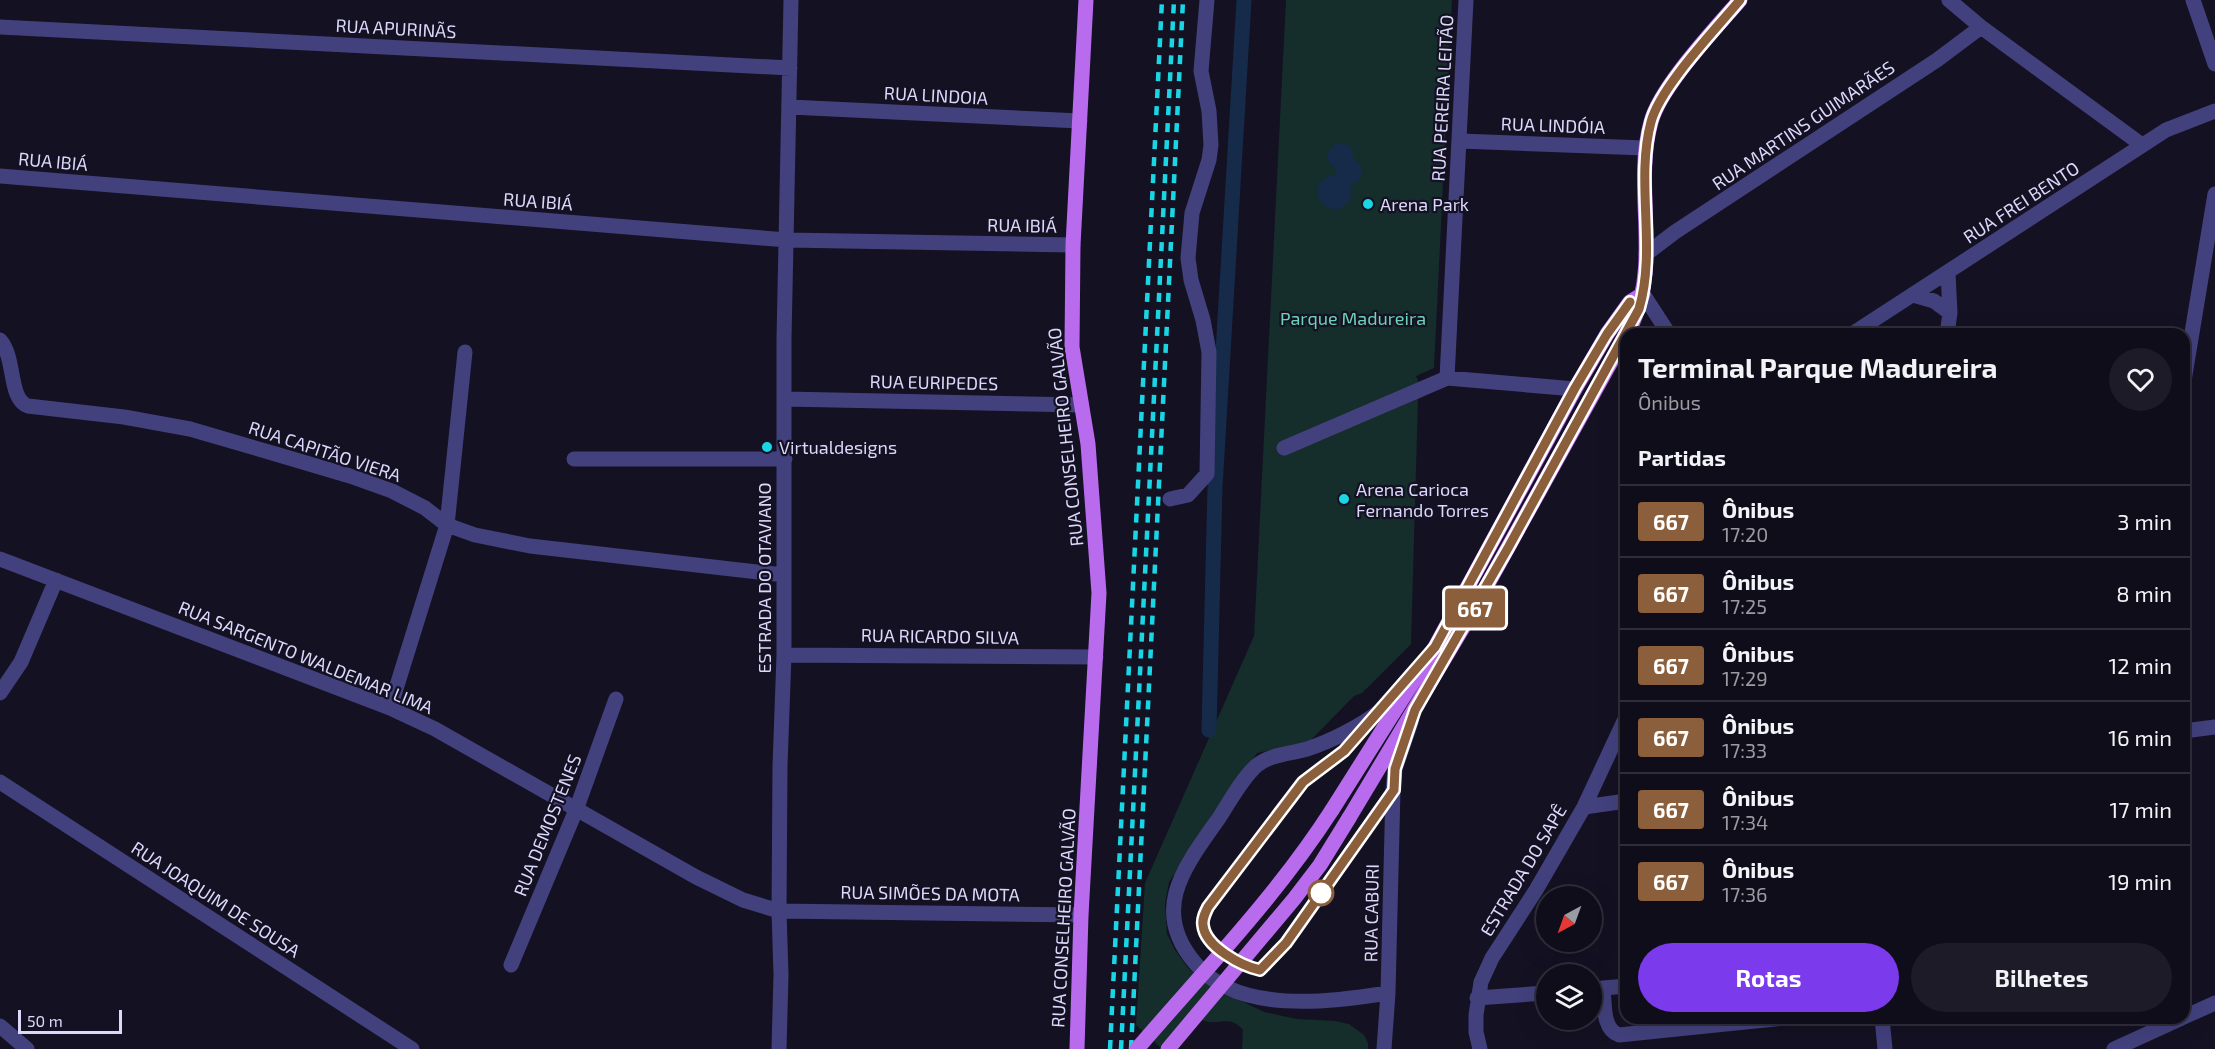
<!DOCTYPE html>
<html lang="pt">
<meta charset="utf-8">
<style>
:root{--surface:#0f0d1a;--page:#1d1b27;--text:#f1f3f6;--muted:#9b9ca2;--line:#2f2d39;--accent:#7c3aed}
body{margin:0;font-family:"Exo 2",sans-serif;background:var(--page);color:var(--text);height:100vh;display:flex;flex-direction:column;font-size:22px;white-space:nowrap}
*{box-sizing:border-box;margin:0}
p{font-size:20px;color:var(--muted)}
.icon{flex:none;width:33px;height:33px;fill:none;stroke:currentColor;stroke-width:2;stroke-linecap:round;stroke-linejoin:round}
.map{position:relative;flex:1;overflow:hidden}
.sheet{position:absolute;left:1620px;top:328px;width:570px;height:696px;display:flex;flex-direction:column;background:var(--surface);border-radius:18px;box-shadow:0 6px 24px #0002,0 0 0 2px var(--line)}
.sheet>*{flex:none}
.badge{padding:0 12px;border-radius:4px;font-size:21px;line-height:39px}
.needle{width:39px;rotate:221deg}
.controls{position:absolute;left:1536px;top:886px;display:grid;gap:12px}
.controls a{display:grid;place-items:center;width:66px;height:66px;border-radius:50%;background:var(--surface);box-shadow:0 6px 24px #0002,0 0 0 2px var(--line);font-size:30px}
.scale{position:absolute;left:18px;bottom:15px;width:104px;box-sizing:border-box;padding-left:6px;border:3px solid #dbd8fb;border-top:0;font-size:16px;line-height:21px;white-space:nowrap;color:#dbd8fb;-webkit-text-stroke:4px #141123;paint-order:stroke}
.map>.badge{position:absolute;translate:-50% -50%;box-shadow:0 0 0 3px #fff}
h2{padding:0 18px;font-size:22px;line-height:54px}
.round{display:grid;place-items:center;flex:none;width:63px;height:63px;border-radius:32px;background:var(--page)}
.headline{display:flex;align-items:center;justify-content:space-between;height:102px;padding:0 18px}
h1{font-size:28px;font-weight:700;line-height:45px}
.action{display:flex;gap:12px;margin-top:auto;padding:12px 18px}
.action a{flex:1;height:69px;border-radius:36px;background:var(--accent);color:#fff;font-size:24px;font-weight:700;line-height:69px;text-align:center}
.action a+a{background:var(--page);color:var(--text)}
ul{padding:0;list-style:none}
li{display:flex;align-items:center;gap:18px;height:72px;padding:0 18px;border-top:2px solid var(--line)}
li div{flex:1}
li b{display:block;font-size:22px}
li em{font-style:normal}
li .badge{min-width:66px;font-weight:700;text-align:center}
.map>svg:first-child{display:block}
.green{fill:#152d2b}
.water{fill:#162b49}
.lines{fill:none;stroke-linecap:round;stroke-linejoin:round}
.canal{stroke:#162b49;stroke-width:15}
.minor{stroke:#42417d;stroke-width:15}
.major{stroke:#b96bee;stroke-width:15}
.rail{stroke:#1ad6e5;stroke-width:4.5;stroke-dasharray:9 8;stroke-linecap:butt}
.major-bridge{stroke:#b96bee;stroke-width:15}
.line-casing{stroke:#fff;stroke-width:14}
.line{stroke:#8b5e3c;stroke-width:9}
.poi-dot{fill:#1ad6e5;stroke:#141123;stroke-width:2}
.stop-dot{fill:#fff;stroke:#8b5e3c;stroke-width:3}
.labels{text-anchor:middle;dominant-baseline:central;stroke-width:4.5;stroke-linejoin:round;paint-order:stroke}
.street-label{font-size:18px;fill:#dbd8fb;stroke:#141123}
.poi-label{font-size:18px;fill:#dbd8fb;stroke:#141123;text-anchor:start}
.park-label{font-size:18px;fill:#6cd3b6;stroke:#141123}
</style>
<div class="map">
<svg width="2215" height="1049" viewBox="0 0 2215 1049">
<rect width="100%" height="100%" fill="#141123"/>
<path class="green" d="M1286 0H1452L1434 368 1416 376 1424 396 1418 399 1411 644 1362 693 1354 696 1309 742 1257 753 1169 882 1165 904 1167 934 1175 950 1188 968 1202 980 1220 994 1235 998 1264 1012 1297 1019 1335 1021 1349 1024 1364 1035 1368 1043V1049H1242L1243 1030C1229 1013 1216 1028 1200 1019L1162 1049 1136 1025 1145 883 1254 636Z"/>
<path class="water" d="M1341 142 1351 147 1354 159 1360 165 1362 173 1358 181 1350 185C1352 191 1352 197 1347 203 1327 226 1299 180 1336 175L1335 168 1329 163 1327 155 1333 145Z"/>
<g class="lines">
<path class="canal" d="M1209 730 1215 487 1244 0"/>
<path class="minor" d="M1949 0 1981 27 2142 145
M2193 0 2215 64
M0 27 790 68
M790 107 1080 121
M1460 141 1645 148
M0 176 787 240 1073 245
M1646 254 1675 232 1937 60 1981 27
M1643 294 1669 334
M1913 295 1934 301 1950 313
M1852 334 2166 130 2215 111
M1947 334 1950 313 1948 273
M0 340C16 358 8 399 28 406L124 417 190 429 279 455 350 476 392 491 425 508 447 525 475 535 530 546 784 575
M1447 378 1466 0
M2184 381 2215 194
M785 399 1081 405
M1284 448 1447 378 1575 389
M574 459H785
M1170 499 1188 495 1207 474 1209 352 1203 320 1191 280 1188 258 1192 213 1209 160 1211 145 1209 111 1201 71 1207 0
M0 559 390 708 435 729 696 877 743 900 779 911 1081 915
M784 655 1096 657
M0 693 21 662 56 580
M390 708 447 525 465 352
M2184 731 2215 727
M0 782 412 1049
M1584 807 1626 801
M511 965 576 810 616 699
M1603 988C1605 1004 1602 1029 1619 1035L1784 1018
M1592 989 1626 986
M1388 993C1329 1002 1238 1015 1195 963 1149 909 1186 865 1219 818 1230 801 1241 780 1256 766 1270 754 1290 754 1307 749 1329 742 1361 726 1380 711 1392 702 1402 686 1413 674
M1477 998 1546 993
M2184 1017 2215 1003
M1882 1018 1885 1049
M0 1026 27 1049
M779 1049 781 975 779 911 780 766 784 655V339L791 0
M1384 1049 1388 993 1393 790 1395 769 1411 722
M1480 1049 1476 1032V1015L1481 982 1492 958 1536 890 1584 807 1626 717
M2114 1049 2182 1018"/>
<path class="major" d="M1332 810 1435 647 1575 389 1607 334 1630 302 1643 294
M1349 818 1470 616 1633 322C1661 259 1633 187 1651 122 1660 87 1715 29 1740 0
M1077 1049 1081 915 1099 593 1088 444 1072 347 1073 245 1086 0"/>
<path class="rail" d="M1110 1049 1162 0
M1121 1049 1174 0
M1131 1049 1183 0"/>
<path class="major-bridge" d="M1137 1049C1204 971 1276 897 1332 810
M1168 1049 1294 899 1320 865 1349 818"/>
</g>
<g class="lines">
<defs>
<path id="line" d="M1630 302 1607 334 1575 388 1435 647 1344 751 1303 782 1208 907C1205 913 1202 919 1203 925 1205 947 1242 966 1260 970L1286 943 1394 790 1395 769 1415 710 1508 548 1639 309C1657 248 1635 182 1651 122 1660 87 1716 29 1740 0"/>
</defs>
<use href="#line" class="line-casing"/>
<use href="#line" class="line"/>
</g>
<g class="poi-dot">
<circle cx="1368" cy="204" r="6"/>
<circle cx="767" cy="447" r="6"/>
<circle cx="1344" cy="499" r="6"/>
</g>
<circle class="stop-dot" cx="1321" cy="893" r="12"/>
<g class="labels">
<g class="street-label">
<text transform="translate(396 28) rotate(3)">RUA APURINÃS</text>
<text transform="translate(936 95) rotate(3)">RUA LINDOIA</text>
<text transform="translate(1442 98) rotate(-87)">RUA PEREIRA LEITÃO</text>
<text transform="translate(1553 125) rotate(2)">RUA LINDÓIA</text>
<text transform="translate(1803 125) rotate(-34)">RUA MARTINS GUIMARÃES</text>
<text transform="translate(53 161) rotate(5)">RUA IBIÁ</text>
<text transform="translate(538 201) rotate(4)">RUA IBIÁ</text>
<text transform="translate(2021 202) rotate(-33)">RUA FREI BENTO</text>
<text transform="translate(1022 225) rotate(1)">RUA IBIÁ</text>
<text transform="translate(934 382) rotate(1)">RUA EURIPEDES</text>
<text transform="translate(1065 437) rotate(-96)">RUA CONSELHEIRO GALVÃO</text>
<text transform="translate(325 451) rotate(18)">RUA CAPITÃO VIERA</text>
<text transform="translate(764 578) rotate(-90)">ESTRADA DO OTAVIANO</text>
<text transform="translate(940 636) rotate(1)">RUA RICARDO SILVA</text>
<text transform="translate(306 657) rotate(22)">RUA SARGENTO WALDEMAR LIMA</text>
<text transform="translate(547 825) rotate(-68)">RUA DEMOSTENES</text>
<text transform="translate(1523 870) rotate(-59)">ESTRADA DO SAPÊ</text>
<text transform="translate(930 893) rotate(1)">RUA SIMÕES DA MOTA</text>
<text transform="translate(216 899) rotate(33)">RUA JOAQUIM DE SOUSA</text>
<text transform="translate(1371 913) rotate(-89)">RUA CABURI</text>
<text transform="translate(1063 918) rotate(-87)">RUA CONSELHEIRO GALVÃO</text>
</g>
<g class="poi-label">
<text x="1380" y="204">Arena Park</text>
<text x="779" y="447">Virtualdesigns</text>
<text x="1356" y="489">Arena Carioca<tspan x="1356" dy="21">Fernando Torres</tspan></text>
</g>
<g class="park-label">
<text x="1353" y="318">Parque Madureira</text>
</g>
</g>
</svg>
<div class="controls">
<a><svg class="needle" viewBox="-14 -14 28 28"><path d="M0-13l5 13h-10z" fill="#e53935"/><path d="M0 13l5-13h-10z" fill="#9b9ca2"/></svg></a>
<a><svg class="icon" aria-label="layers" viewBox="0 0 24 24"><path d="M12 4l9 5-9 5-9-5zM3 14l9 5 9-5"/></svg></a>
</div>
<div class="scale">50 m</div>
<b class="badge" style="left:1475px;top:608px;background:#8b5e3c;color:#fff">667</b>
<section class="sheet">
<div class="headline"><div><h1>Terminal Parque Madureira</h1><p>Ônibus</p></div><a class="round"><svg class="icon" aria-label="heart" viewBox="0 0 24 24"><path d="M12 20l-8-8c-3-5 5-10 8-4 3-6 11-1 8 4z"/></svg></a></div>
<h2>Partidas</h2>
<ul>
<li><span class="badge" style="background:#8b5e3c;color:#fff">667</span><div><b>Ônibus</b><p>17:20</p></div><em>3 min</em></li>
<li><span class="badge" style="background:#8b5e3c;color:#fff">667</span><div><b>Ônibus</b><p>17:25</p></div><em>8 min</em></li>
<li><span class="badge" style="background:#8b5e3c;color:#fff">667</span><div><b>Ônibus</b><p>17:29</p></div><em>12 min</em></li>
<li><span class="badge" style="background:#8b5e3c;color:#fff">667</span><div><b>Ônibus</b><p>17:33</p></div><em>16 min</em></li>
<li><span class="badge" style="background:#8b5e3c;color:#fff">667</span><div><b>Ônibus</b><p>17:34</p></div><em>17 min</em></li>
<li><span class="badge" style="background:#8b5e3c;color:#fff">667</span><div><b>Ônibus</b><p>17:36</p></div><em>19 min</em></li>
</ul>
<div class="action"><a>Rotas</a><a>Bilhetes</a></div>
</section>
</div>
